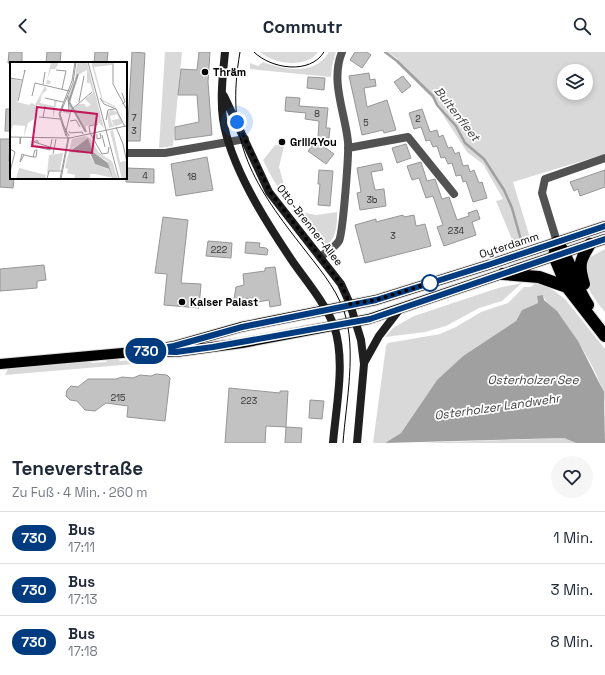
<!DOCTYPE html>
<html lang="de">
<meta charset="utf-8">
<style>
:root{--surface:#fff;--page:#f6f6f7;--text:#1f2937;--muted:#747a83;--line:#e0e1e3}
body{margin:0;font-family:"Space Grotesk",sans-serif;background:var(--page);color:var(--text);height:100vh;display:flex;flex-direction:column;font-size:15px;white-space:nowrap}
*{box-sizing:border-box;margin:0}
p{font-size:13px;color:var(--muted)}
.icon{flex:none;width:22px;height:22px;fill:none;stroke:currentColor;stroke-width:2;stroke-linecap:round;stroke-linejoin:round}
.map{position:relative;height:391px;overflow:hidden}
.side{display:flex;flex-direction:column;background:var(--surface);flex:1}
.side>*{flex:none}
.badge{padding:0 8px;border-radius:13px;font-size:14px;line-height:26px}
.controls{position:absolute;left:557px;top:12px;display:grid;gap:8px}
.controls a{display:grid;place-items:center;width:36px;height:36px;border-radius:50%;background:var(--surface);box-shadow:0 2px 6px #0003;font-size:20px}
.you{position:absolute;width:20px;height:20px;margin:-10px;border:3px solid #fff;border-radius:50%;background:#1a73e8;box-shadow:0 0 0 6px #1a73e833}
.map>.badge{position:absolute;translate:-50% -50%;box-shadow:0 0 0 2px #fff}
.round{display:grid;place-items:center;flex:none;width:42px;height:42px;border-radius:21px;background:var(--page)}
.headline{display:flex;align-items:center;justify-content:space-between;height:68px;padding:0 12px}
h1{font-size:19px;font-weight:800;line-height:30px}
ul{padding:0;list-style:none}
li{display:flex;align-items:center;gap:12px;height:52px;padding:0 12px;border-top:1px solid var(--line)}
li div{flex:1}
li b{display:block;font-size:15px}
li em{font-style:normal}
li .badge{min-width:44px;font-weight:700;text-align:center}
header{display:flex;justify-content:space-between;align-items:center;height:52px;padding:0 12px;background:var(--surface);font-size:18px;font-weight:800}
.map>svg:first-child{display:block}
.green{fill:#d9d9d9;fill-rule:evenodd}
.water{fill:#a0a0a0}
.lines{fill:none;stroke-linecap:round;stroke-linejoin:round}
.stream{stroke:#a0a0a0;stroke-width:2.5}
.building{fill:#c2c2c2;stroke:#969696}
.primary-casing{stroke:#dbdbdb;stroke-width:12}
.highway-casing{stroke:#dbdbdb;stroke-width:14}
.street{stroke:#525252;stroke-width:8}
.secondary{stroke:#1f1f1f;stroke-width:8}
.primary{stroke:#000;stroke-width:10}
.highway{stroke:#000;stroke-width:12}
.tram{stroke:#000;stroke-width:1}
.line-casing{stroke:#fff;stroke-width:9}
.line{stroke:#003b80;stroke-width:6}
.walk{stroke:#000;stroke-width:4;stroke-dasharray:0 7.2}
.poi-dot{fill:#000;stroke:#fff;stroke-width:1.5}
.stop-dot{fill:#fff;stroke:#003b80;stroke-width:2}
.labels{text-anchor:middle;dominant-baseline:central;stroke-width:3.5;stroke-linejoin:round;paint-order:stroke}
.number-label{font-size:9px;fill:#303030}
.poi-label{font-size:11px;font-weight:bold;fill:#000;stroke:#fff;text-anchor:start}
.street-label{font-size:11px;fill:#000;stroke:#fff}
.water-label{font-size:12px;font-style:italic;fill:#414141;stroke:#fff}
.inset-river{fill:none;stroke:#a0a0a0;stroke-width:2}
.inset-road{fill:none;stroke:#999;stroke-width:1}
.view{fill:#c2185b;fill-opacity:0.15;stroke:#c2185b;stroke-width:2}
.inset-edge{fill:none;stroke:#000;stroke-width:2}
</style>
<header><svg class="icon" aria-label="back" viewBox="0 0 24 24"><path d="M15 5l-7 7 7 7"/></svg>Commutr<svg class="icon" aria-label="search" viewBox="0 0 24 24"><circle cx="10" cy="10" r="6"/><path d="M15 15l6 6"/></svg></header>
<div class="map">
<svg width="605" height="391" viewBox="0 0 605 391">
<rect width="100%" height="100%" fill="#fff"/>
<path class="green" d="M165 0H182L173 94 159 96Z
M260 0H318C306 17 274 12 260 0Z
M329 0H336L332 14 331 25 250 17V11L258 14 263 10C285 18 315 24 329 0Z
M387 0H605V102L513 130 530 186 514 192 496 149 503 147 483 112 467 100 432 46 396 10 398 7ZM564 19H586V41H564Z
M275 93 284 94 279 115 289 150 296 159 316 163 337 160C337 174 337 186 325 194 301 166 278 141 263 108Z
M605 197V260C588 239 585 234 585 208Z
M522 231 502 249 479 256 446 274 425 280 385 285 393 276 414 264 498 236Z
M535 231 549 235 565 247 605 297V351C603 324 574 283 558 261 553 254 546 252 543 243L537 245 538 251 522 258 516 269 463 304 437 328 401 381 385 391H373L386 294 388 291 440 282 456 275 481 260 508 251 524 235H531Z
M145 304 157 305V310L5 323 8 317 90 309 92 311 106 310 108 307 117 306 120 309 142 307Z
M564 386 576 391H418Z"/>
<path class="water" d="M543 243 544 248 557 259 578 289 604 340 605 391H576L564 386 385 391 401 381 437 328 463 304 516 269 522 258 538 251 537 244Z"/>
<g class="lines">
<path class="stream" d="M385 0 397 9 433 44 437 53 456 74 465 91 484 107 504 138 512 156 521 188"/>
</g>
<path class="building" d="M9 0H22V11H8Z
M47 0H61L60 11H46Z
M95 0H108L107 11H94Z
M132 0 145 1 140 89H127Z
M199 0H210L208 30 212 83 175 88V75L199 70 197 43H178L181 17 197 18Z
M355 0H367L371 3 362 16 350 8Z
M369 21 370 28 375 27 376 34 364 36 367 55 387 48 396 78 384 81 383 78 362 83 349 24Z
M403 24 411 34 402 41 394 30Z
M308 25 325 26 324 38 307 36Z
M286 45 300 46 299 54 328 56 326 76H330L329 86H318L319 69 305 67 306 61 285 59Z
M6 57H11V79H5Z
M422 57 430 80 437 78 439 85 443 83 448 96 452 95 455 102 459 100 463 114 468 113 470 120 474 118 479 131 482 130 487 146 473 150 466 129 463 130 461 123 456 124 452 111 448 112 445 105 441 106 437 94 433 95 430 88 426 89 421 75 414 77 409 61Z
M0 87H10L9 109H11V126H14L13 136 0 135Z
M316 89 334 102 326 112 308 99Z
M406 92 411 106 397 111 392 96Z
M207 105 213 138 176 144 171 112Z
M421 110 427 129 435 127 442 147 449 145 457 168 469 164 468 161 477 158 480 167 472 170 476 183 444 194 437 175 443 173 433 144 426 146 419 126 412 128 407 114Z
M381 111 383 118 371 120 375 138 384 137 386 154 360 158 357 141 361 140 357 116Z
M126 116 154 117V131L126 130Z
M319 118 333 119 330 154 318 153 320 132H318Z
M605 118V135L580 144 578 137 574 139 570 130Z
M403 163 404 165 414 163 416 174 425 172 431 194 365 211 355 173 376 167V170Z
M163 165 188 168 181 231 201 232 199 256 164 253 167 222 155 221Z
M208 189 232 191 231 206 206 204Z
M246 190 260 191 259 195 266 196 268 198 267 203 245 201Z
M44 213 46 228 37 229V236L0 239V217Z
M275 215 281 253 270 255 269 248 258 250 257 246 234 247 236 235 244 233 243 222 265 219V216Z
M156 322 167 323 170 326 165 369 127 365 128 354 106 351 95 359 85 358 77 349 70 348 66 344 67 338 71 334 78 335 88 327H116L122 325 133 326 140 323 151 324Z
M229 336 280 341V339H288L286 375 266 374 265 391H225Z
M310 348 324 349 322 367 309 366Z
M286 375 302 376 301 391H285Z"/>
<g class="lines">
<defs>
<path id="primary" d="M163 300H176L242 291 369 267 605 187
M0 312 145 299 174 294 241 275 376 248 488 213 605 174"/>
<path id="highway" d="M557 190 554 204 567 235 605 284
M557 190C572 209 574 233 588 253
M503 222 539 225 567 235
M584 232C578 213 580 208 590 192"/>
</defs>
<use href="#primary" class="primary-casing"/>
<use href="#highway" class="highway-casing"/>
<path class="street" d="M348 96 408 85 454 142
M126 101H165L245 87
M557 190 542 141 545 127 605 106
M320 205C326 201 335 195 339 189 343 181 349 101 348 90 345 60 330 29 342 0"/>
<path class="secondary" d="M225 0C223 21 220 45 223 67 230 114 266 170 293 210 307 230 325 251 334 274 346 309 336 354 333 391
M224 44 269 140 341 232 350 252 361 288 364 312 357 391
M364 311 379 284 399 258"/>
<use href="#primary" class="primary"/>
<use href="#highway" class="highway"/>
<path class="tram" d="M240 0C225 85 250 128 301 193 317 214 335 234 344 259 357 298 346 350 343 391
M254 0C271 17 310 23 324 0"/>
</g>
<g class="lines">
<defs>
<path id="line" d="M605 174 488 213 376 248 242 275 174 294 145 299 176 300 213 295 370 267 605 187"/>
</defs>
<use href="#line" class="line-casing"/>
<use href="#line" class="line"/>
<path class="walk" d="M237 70 270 140 341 232 350 252 376 248 433 230 430 231"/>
</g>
<g class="poi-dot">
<circle cx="205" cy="20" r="4"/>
<circle cx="282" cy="90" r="4"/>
<circle cx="182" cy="250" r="4"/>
</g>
<circle class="stop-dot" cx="430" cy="231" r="8"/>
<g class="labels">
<g class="number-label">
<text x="317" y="62">8</text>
<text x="134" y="66">7</text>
<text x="418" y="67">2</text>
<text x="366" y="71">5</text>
<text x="134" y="79">3</text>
<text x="145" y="124">4</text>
<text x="192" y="125">18</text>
<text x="372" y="148">3b</text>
<text x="456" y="179">234</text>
<text x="393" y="184">3</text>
<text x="219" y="198">222</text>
<text x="118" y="346">215</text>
<text x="249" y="349">223</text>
</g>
<g class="poi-label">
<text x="213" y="20">Thräm</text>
<text x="290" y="90">Grill4You</text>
<text x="190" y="250">Kaiser Palast</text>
</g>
<g class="street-label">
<text transform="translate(310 173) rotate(52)">Otto-Brenner-Allee</text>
<text transform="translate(509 193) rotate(-18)">Oyterdamm</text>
</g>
<g class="water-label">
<text transform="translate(457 62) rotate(52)">Bultenfleet</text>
<text x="533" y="328">Osterholzer See</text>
<text transform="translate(497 355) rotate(-8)">Osterholzer Landwehr</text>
</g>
</g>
<g transform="translate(10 10)">
<rect width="117" height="117" fill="#fff"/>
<path d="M41 0H48V3L45 7H41L37 18 41 19 40 22H36ZM67 0H77L94 66 89 61 76 64V70L73 62 63 48 68 42H75L76 45 81 43 75 37 83 31 80 21H77V8L68 13 60 37 62 46 59 52 52 50 60 48 57 37 65 18ZM81 0H102V3L84 5 93 38 105 44 117 60 106 46 92 39ZM0 16 12 19 7 40 19 43 22 41 25 43 35 24 37 28 32 32 30 41 44 44V38L47 39 43 56V47L27 43 24 57 18 61 14 75 15 64 3 63 0 73ZM101 48 107 50 112 58V62L106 64 103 62 102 58 109 57 107 52 100 54 102 62 105 64 99 66 97 52ZM103 68 110 100 116 99 117 117H112L100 69ZM75 74 80 76 89 91 102 99 108 117 85 112H80V117H64L65 113 57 111 58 107 55 106 57 96 59 90 63 89 78 90 85 102 100 108 97 99 83 90 78 76 59 89 62 77ZM53 91 50 108 39 109 37 112 39 93ZM9 106 36 113 35 117H6Z" fill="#d9d9d9"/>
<path d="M78 76 83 90 98 101 103 117 99 107 85 102 80 91 59 90Z" fill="#a0a0a0"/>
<path class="inset-river" d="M68 12 59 40 76 70"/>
<path class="inset-road" d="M78 0 109 117M103 0V22L117 48M46 8 56 9 52 27M0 16 12 18M33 22 35 10M112 31 115 40 112 42M22 34 25 21 59 29M35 36 53 40M90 36 94 42 106 47 115 65M8 39 15 8 14 10M69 40 74 14M52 44 53 49H59L58 34M29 55 50 57M33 56 35 44M96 58 98 48 105 47M60 59 66 58 70 65M52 61 59 74M106 65 113 82 117 101M56 69 61 48 82 30M59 69 60 71 72 70 73 72M80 71 79 64 88 62M80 71 92 92 98 91 99 85M87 72V77L91 76 90 71M92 73 95 85M56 74 49 52 62 19 65 0M0 75 60 76 116 64M10 75V82L11 75M23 76V84L40 88 42 77M28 81V79H25L24 80 40 85M0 87 5 90 0 110M43 92 46 77M14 93 10 100 12 92 14 93 23 95H26L27 88H25L23 95M37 117 39 109H51M50 117 58 77 50 52 63 21 66 0M51 117 59 75"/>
<path class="view" d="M27 45 87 52 82 91 22 84Z"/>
<rect width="117" height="117" class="inset-edge"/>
</g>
</svg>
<div class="controls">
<a><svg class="icon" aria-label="layers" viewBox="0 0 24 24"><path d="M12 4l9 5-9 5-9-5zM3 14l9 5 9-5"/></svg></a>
</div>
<div class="you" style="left:237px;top:70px"></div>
<b class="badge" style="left:146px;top:299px;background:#003b80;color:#fff">730</b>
</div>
<section class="side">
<div class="headline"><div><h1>Teneverstraße</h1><p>Zu Fuß · 4 Min. · 260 m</p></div><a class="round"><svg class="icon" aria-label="heart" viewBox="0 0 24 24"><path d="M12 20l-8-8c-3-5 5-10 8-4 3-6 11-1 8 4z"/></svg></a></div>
<ul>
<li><span class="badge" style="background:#003b80;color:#fff">730</span><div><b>Bus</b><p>17:11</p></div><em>1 Min.</em></li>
<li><span class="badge" style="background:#003b80;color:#fff">730</span><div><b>Bus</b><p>17:13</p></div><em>3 Min.</em></li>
<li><span class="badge" style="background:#003b80;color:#fff">730</span><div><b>Bus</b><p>17:18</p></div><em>8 Min.</em></li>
</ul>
</section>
